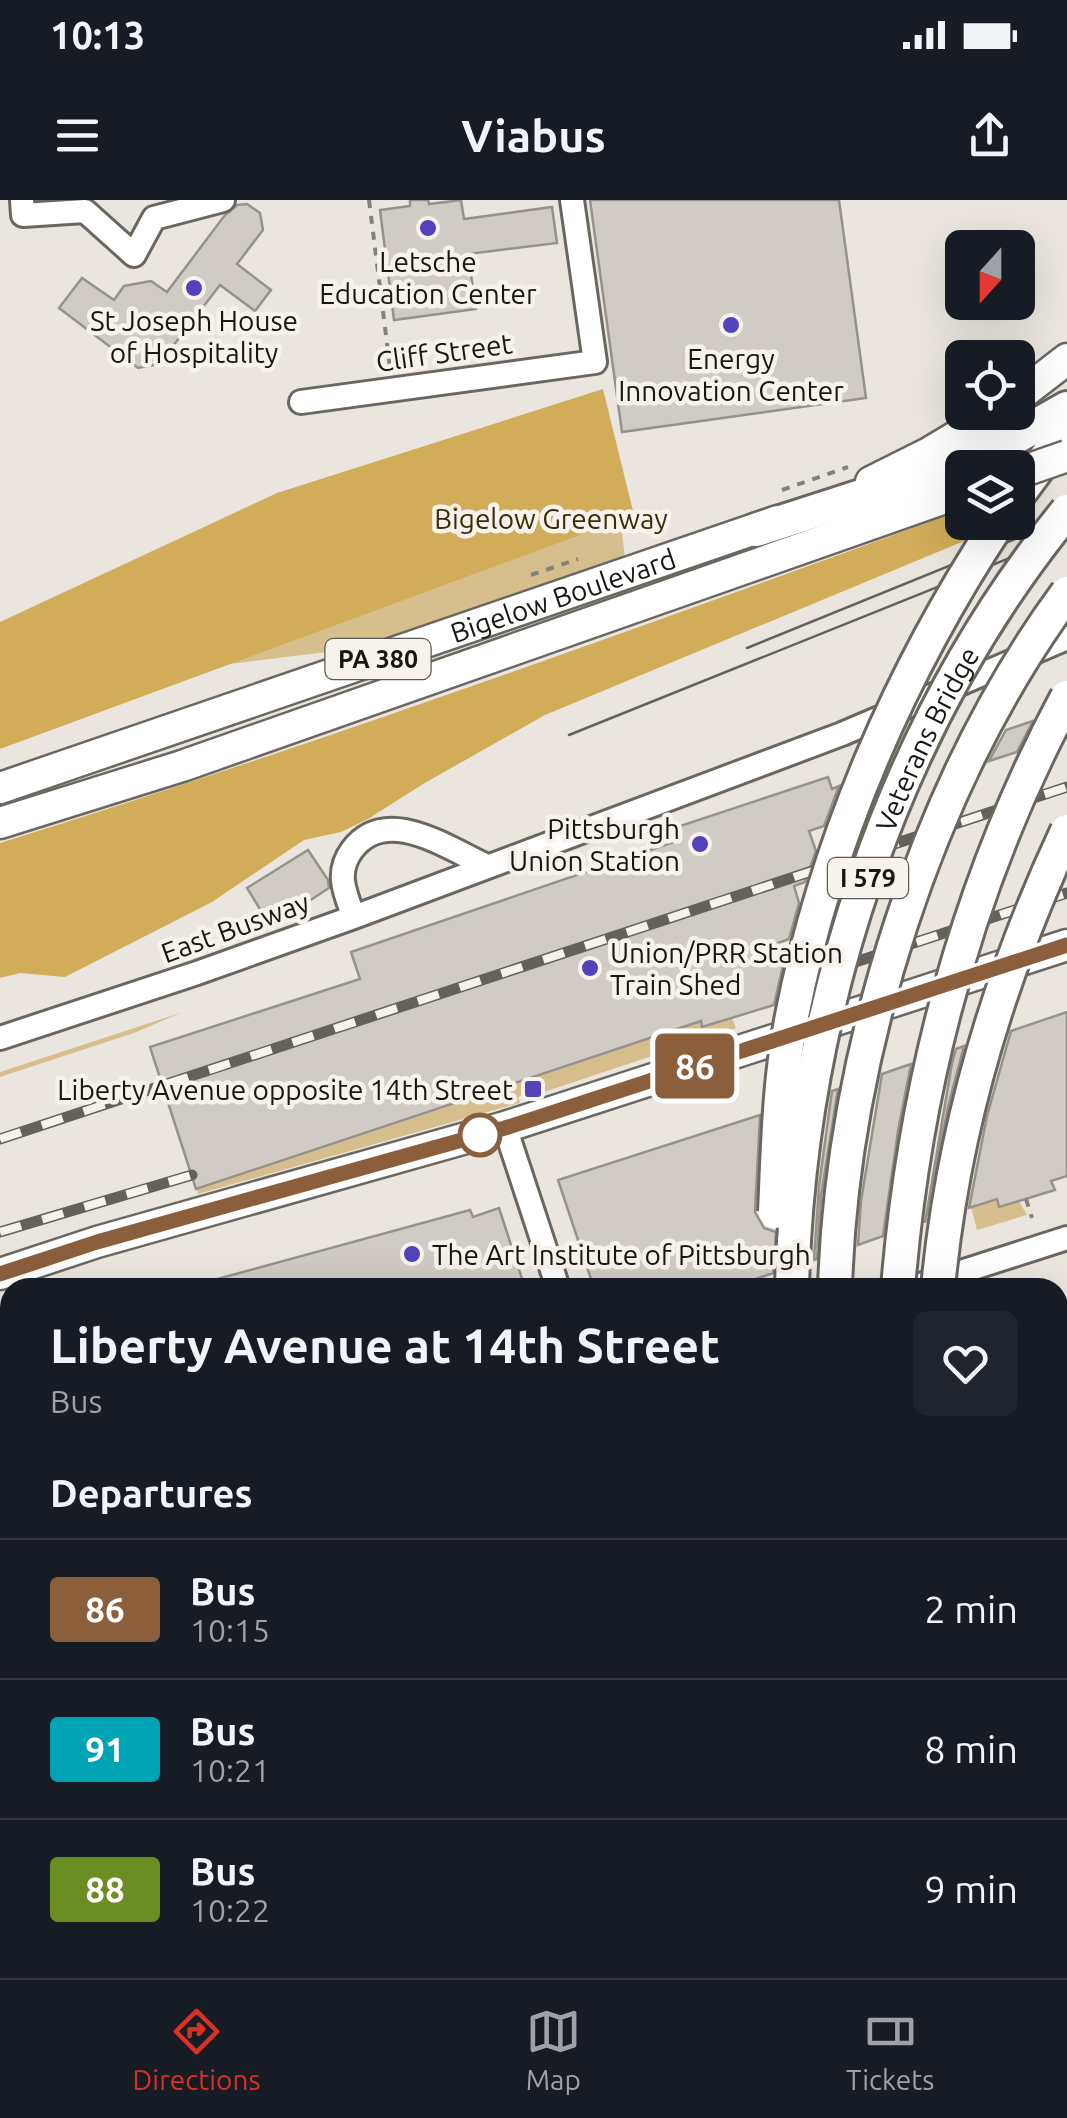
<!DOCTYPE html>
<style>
:root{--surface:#171b24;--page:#20242c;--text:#f1f3f6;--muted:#9ea1a6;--line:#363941;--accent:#d93025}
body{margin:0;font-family:Ubuntu,sans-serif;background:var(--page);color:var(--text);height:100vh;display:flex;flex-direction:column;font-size:38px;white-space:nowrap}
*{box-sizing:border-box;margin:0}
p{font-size:32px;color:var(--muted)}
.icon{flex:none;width:55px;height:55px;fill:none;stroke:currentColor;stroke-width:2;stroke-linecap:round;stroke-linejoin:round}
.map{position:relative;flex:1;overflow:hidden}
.side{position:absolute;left:0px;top:1078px;width:1068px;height:702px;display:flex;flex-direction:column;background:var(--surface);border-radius:30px 30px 0 0;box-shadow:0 10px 40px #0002}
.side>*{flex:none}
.badge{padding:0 20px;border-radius:8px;font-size:35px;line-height:65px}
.needle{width:65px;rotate:201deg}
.tools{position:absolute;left:945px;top:30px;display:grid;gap:20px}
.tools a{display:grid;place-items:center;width:90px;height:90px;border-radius:15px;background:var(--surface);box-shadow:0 10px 40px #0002;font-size:50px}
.map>.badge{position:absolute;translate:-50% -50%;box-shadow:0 0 0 5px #fff}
h2{padding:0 50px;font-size:38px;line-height:90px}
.round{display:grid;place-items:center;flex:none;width:105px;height:105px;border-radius:15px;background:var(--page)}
.summary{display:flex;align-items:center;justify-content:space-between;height:170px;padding:0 50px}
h1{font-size:48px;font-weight:700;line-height:75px}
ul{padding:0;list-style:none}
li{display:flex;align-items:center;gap:30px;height:140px;padding:0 50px;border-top:2px solid var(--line)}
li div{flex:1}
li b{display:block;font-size:38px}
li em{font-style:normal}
li .badge{min-width:110px;font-weight:700;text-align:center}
.status{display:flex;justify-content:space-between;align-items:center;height:70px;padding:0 50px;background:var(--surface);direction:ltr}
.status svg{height:28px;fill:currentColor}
header{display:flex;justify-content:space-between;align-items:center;height:130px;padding:0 50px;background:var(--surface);font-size:45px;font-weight:700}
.tabs{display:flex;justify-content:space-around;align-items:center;height:140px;border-top:2px solid var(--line);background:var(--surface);font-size:28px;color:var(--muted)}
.tabs a{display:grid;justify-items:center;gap:5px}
.tabs .current{color:var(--accent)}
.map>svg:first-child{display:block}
.green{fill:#d6bf8d}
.forest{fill:#d1ad5a}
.building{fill:#d0ccc5;stroke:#96928b;stroke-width:2.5}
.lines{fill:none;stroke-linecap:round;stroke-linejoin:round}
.minor-casing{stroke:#6a6761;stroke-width:28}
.major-casing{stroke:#6a6761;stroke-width:35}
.highway-casing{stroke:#6a6761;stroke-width:38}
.path{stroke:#84817c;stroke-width:4;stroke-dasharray:8 8;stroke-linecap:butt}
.minor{stroke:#fff;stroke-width:22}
.major{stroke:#fff;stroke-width:30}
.highway{stroke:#fff;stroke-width:32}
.tram{stroke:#64615d;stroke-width:2.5}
.rail-casing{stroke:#64615d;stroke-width:11}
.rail{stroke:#f7f3ec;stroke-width:8;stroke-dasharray:22;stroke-linecap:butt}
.major-bridge-casing{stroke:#6a6761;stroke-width:35;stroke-linecap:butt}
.highway-bridge-casing{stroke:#6a6761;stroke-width:38;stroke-linecap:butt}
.major-bridge{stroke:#fff;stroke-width:30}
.highway-bridge{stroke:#fff;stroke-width:32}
.line-casing{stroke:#fff;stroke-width:22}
.line{stroke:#8b5e3c;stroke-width:15}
.poi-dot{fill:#5342b9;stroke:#f7f3ec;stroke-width:4}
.stop-dot{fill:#fff;stroke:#8b5e3c;stroke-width:5}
.labels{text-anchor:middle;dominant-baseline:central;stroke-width:9;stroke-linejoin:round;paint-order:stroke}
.shield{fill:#f7f3ec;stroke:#5b5955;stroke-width:2.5}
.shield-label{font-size:25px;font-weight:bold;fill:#181714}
.poi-label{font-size:28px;fill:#181714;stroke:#f7f3ec}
.street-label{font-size:28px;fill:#181714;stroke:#f7f3ec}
.park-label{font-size:28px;fill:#3c2d07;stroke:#f7f3ec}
</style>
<div class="status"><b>10:13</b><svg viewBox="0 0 49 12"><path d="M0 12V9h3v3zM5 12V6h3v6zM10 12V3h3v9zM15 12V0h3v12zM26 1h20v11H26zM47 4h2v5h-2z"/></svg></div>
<header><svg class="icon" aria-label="menu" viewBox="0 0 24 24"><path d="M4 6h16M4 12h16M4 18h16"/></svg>Viabus<svg class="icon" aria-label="share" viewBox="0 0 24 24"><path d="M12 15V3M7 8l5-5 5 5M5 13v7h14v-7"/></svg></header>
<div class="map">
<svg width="1067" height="1778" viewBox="0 0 1067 1778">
<rect width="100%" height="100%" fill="#eae6df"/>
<path class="green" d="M608 208 625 359 367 447 196 468Z
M183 812 134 833 0 877V872Z
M732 818 736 828 541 893 537 885 527 889 528 893 518 897 520 903 198 994 197 989 701 821 703 827Z
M997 999 1000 1007 1019 1001 1027 1015 977 1030 971 1007Z"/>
<path class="forest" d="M603 189 634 315 0 549V422L277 293Z
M962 310V322L984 323 969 339 545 515 423 584 368 619 341 632 304 640 212 702 65 777 20 773 0 778V643C324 542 644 426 962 310Z"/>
<path class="building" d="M410 0H428L429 4 461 0 464 19 552 7 557 43 468 54 476 109 394 120 380 10 410 6Z
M590 0H839L866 198 622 232Z
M247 4 260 13 263 30 237 64 271 90 255 111 220 85 159 164 138 168 59 108 82 78 114 100 124 86 151 81 167 92 225 15 237 5Z
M1033 521 1017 552 989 561 1006 530Z
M828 577 832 589 839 586 824 626 809 631 816 651 805 682 794 686 799 703 789 739 778 743 784 761 774 805 702 827 701 821 196 989 150 847 360 779 351 752 674 642 671 629Z
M308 650 328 680 329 688 306 703 302 697 266 719 247 688Z
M1067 812V976L1051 981 1055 990 999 1007 997 999 969 1008 987 916 1011 831Z
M964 846 948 907 925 1023 952 863 956 849Z
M911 864 898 931 883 1036 858 1045 861 1001 882 874Z
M838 889 821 996 817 1059 814 1060 819 986 832 891Z
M760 915 755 1012 764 1028 776 1032 773 1073 730 1088H594L558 980Z
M499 1008 525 1088H210V1081L470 1010 473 1017Z"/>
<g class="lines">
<defs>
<path id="minor" d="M22 0 23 15 85 11 134 55 154 18 223 0
M301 202 595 162 572 0
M354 717C345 693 335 673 352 650 386 604 447 648 487 666
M0 838 197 773 354 717 842 534 1067 438
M505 927 558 1088
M911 1088 1067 1038
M1058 1354 1067 1351
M0 1388 10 1385
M1058 1694 1067 1691
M0 1697 10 1695
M0 1720 10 1715
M328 1770 331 1778
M825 1778 849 1770"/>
<g id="major">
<path d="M1018 197 1067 159"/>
<path d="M871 282 927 254 997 212"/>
<path id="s1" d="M0 588 778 321"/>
<path d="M0 623 182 566 962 292"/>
<path d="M0 1074 97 1042 505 927 1067 745"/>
</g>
<path id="highway" d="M1018 295 1067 229
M756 330 954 266 1009 241 1067 208
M935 1770 938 1778
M983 1770 986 1778
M1031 1770 1034 1778"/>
</defs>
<use href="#minor" class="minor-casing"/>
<use href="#major" class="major-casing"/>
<use href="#highway" class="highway-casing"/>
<path class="path" d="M369 0 390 167
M782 290 848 267
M531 375 578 359
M1026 999 1032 1018"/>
<use href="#minor" class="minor"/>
<use href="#major" class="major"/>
<use href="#highway" class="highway"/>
<path class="tram" d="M747 448 1067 318
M569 535 1067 335"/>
<defs>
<path id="rail" d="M791 783 1067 693
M0 939 1067 587
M0 1032 192 975"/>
</defs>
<use href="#rail" class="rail-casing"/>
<use href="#rail" class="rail"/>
<defs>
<path id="major-bridge" d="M1018 273 1067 256"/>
<g id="highway-bridge">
<path d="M775 1012C778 947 779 880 792 816 826 642 901 470 999 322"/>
<path id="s2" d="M792 1088C799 812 891 526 1067 311"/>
<path d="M835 1088C842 853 927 583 1067 393"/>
<path d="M898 1088C915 880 968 681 1067 497"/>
<path d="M938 1088C953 927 999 776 1067 631"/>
</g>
</defs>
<use href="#major-bridge" class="major-bridge-casing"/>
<use href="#highway-bridge" class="highway-bridge-casing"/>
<use href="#major-bridge" class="major-bridge"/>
<use href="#highway-bridge" class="highway-bridge"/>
</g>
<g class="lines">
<defs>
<path id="line" d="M0 1074 97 1042 505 928 1067 745"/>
</defs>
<use href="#line" class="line-casing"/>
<use href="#line" class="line"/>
</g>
<g class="poi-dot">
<circle cx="428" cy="28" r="10"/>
<circle cx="194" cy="88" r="10"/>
<circle cx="731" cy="125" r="10"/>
<circle cx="700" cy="644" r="10"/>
<circle cx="590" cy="768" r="10"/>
<rect x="523" y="879" width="20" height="20" rx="5"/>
<circle cx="412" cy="1054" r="10"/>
</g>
<circle class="stop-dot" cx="480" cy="935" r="20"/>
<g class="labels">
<g class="shield">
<rect x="325.5" y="439" width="105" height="40" rx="8"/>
<rect x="828" y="658" width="80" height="40" rx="8"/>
</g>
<g class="shield-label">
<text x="378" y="459">PA 380</text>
<text x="868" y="678">I 579</text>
</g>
<g class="poi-label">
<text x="428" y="61">Letsche<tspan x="428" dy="32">Education Center</tspan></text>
<text x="194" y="120">St Joseph House<tspan x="194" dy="32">of Hospitality</tspan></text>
<text x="731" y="158">Energy<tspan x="731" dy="32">Innovation Center</tspan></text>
<text x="680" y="628" text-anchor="end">Pittsburgh<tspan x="680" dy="32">Union Station</tspan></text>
<text x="610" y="752" text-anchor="start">Union/PRR Station<tspan x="610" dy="32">Train Shed</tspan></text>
<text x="513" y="889" text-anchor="end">Liberty Avenue opposite 14th Street</text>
<text x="432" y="1054" text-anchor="start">The Art Institute of Pittsburgh</text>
</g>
<g class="street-label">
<text transform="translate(444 152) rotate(-8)">Cliff Street</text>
<text stroke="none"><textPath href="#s1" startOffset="595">Bigelow Boulevard</textPath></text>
<text stroke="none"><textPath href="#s2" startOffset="570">Veterans Bridge</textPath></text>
<text transform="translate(235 727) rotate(-20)">East Busway</text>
</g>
<g class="park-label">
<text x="551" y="318">Bigelow Greenway</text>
</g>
</g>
</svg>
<div class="tools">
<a><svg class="needle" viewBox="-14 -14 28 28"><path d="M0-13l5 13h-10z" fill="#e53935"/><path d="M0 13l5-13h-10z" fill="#9ea1a6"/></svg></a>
<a><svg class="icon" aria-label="locate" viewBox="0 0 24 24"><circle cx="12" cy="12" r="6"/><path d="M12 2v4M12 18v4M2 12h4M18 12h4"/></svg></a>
<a><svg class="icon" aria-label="layers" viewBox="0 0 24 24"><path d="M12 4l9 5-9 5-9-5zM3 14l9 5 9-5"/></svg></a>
</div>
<b class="badge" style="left:695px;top:866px;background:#8b5e3c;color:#fff">86</b>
<section class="side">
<div class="summary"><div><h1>Liberty Avenue at 14th Street</h1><p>Bus</p></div><a class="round"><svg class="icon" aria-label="heart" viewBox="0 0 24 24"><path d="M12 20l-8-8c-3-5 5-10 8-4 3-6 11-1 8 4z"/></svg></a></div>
<h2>Departures</h2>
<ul>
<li><span class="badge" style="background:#8b5e3c;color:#fff">86</span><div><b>Bus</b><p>10:15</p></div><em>2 min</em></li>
<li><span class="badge" style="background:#00a3b4;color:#fff">91</span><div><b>Bus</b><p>10:21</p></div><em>8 min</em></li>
<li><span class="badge" style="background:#6b8e23;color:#fff">88</span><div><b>Bus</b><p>10:22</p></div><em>9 min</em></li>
</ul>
</section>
</div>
<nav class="tabs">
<a class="current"><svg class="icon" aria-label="directions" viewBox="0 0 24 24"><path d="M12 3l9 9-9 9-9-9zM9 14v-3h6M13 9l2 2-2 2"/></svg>Directions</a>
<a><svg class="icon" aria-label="map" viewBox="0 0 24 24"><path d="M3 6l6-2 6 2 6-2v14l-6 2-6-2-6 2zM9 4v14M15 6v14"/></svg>Map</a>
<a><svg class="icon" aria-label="tickets" viewBox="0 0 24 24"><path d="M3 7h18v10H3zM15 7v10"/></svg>Tickets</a>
</nav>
